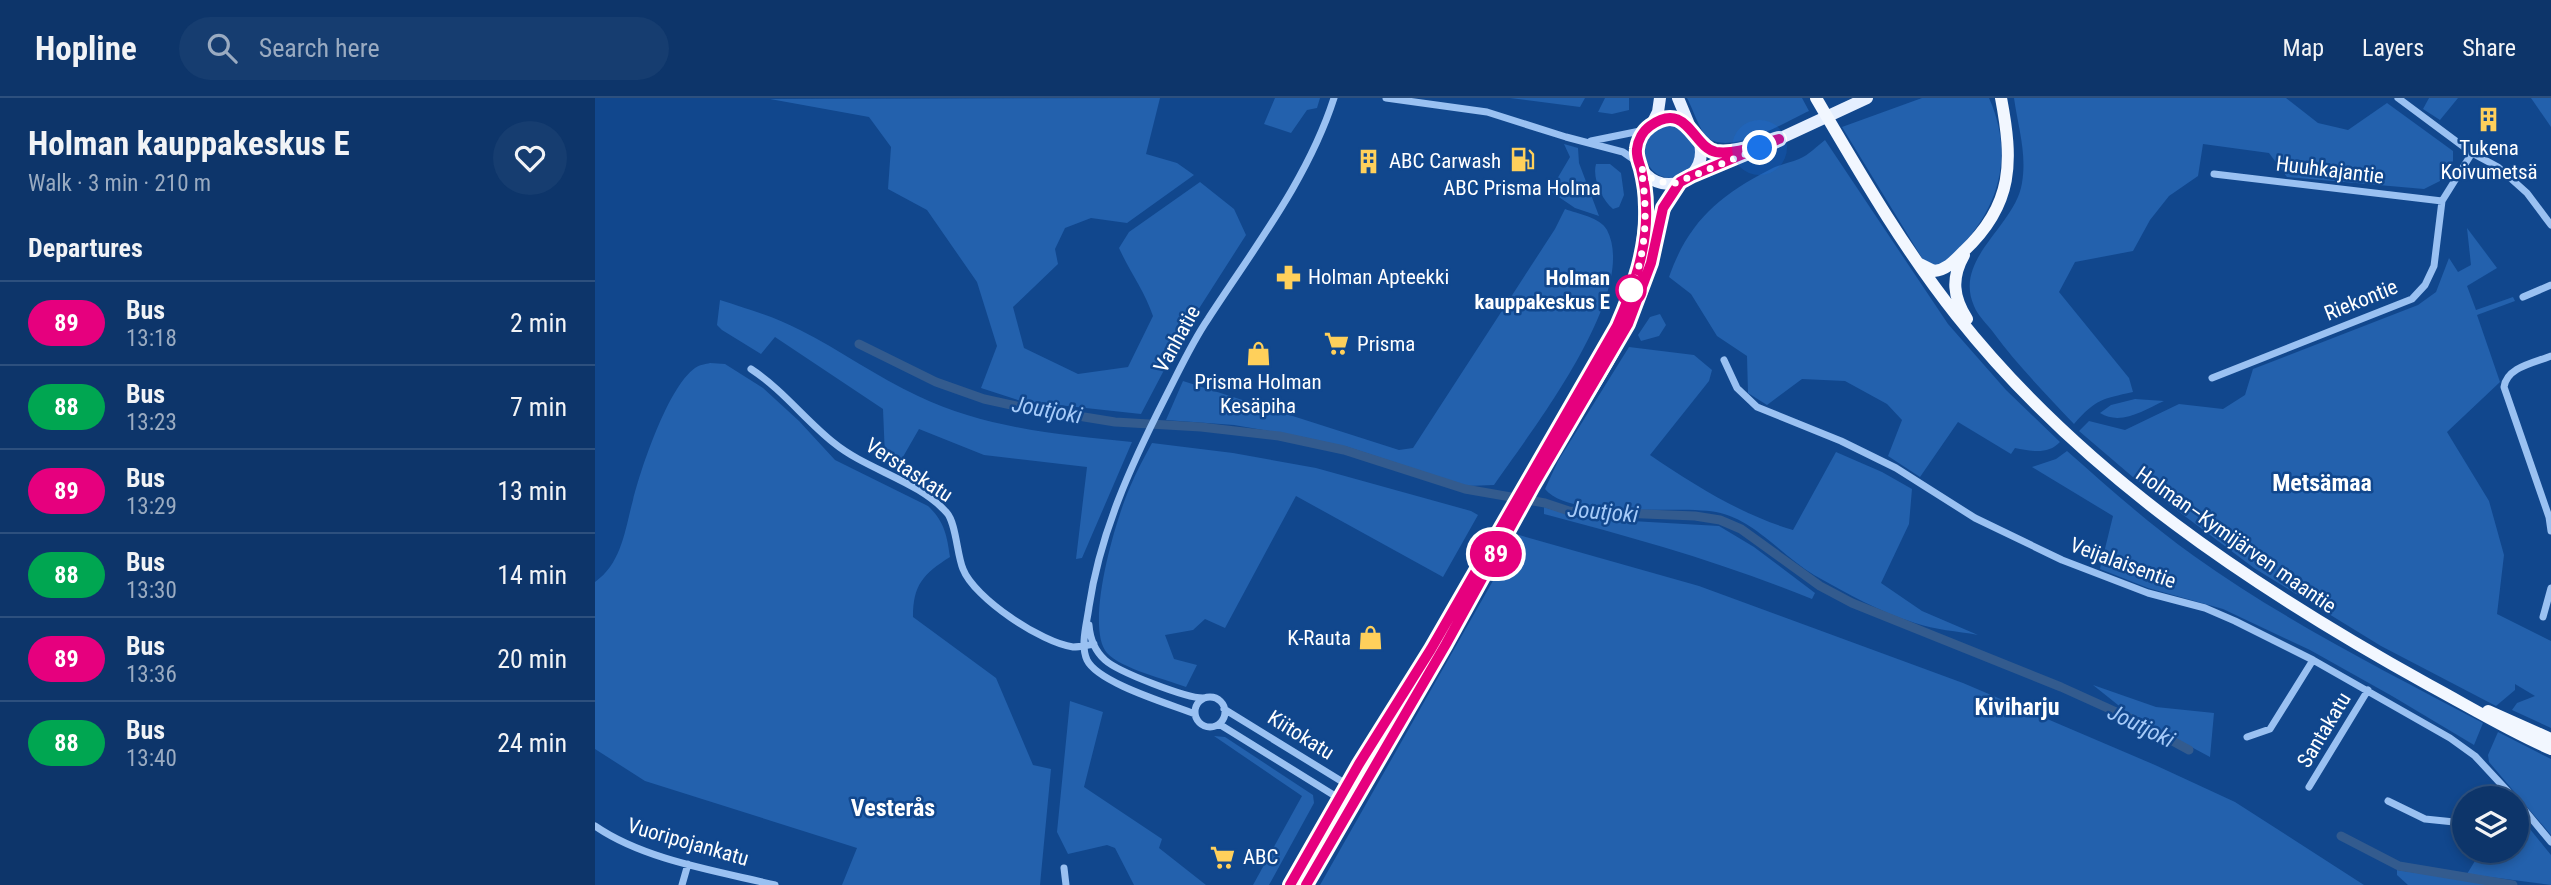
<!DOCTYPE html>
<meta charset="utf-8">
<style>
:root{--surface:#0d356a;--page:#163d70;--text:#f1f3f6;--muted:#9aabc1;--line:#2d507e}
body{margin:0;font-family:"Roboto Condensed",sans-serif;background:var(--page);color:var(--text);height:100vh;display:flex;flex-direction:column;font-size:26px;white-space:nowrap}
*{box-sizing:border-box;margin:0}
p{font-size:23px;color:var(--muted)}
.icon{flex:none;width:38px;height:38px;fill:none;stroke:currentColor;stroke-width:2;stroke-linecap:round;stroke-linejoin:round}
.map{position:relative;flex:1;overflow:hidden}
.side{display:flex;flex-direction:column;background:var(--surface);width:595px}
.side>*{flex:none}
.badge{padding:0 14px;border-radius:23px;font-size:24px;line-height:46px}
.controls{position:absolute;left:1857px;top:688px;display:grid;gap:14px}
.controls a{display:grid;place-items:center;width:77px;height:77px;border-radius:50%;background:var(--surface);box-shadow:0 4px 10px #0003,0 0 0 2px var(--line);font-size:35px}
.you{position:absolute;width:35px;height:35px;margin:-18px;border:5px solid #fff;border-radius:50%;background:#1a73e8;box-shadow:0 0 0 10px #1a73e833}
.map>.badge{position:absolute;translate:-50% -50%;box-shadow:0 0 0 4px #fff}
h2{padding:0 28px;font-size:26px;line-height:63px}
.round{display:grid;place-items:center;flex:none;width:74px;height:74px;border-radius:37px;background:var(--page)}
.overview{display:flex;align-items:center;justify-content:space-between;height:119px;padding:0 28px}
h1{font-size:33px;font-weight:700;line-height:52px}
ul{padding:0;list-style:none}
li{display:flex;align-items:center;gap:21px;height:84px;padding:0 28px;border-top:2px solid var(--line)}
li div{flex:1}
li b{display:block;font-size:26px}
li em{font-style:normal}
li .badge{min-width:77px;font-weight:700;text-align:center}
header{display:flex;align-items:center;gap:42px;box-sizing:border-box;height:98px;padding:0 35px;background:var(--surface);border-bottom:2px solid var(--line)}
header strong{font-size:33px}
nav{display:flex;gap:38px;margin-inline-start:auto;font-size:24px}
.search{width:490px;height:63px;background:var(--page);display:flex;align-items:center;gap:18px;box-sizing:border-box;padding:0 24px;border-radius:38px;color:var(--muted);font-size:26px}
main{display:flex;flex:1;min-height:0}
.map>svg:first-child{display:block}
.green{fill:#2361ad}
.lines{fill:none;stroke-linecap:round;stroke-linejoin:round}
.canal{stroke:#335b8e;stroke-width:9}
.minor{stroke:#9ac1f2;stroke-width:7}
.primary{stroke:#e5efff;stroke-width:12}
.trunk{stroke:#f2f7ff;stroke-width:12}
.line-casing{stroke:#fff;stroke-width:16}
.line{stroke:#e6007e;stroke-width:10}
.walk{stroke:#fff;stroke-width:7;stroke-dasharray:0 12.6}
.stop-dot{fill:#fff;stroke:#e6007e;stroke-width:3.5}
.labels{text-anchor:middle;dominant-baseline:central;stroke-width:5;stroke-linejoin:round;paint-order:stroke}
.poi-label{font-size:21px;fill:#fff;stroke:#11478d;text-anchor:start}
.street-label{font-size:21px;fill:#fff;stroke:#11478d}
.stop-label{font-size:21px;font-weight:bold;fill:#fff;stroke:#11478d;text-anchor:end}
.water-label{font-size:23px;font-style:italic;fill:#a6cbf9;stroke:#11478d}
.quarter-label{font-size:24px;font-weight:bold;fill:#fff;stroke:#11478d}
</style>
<header>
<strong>Hopline</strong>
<div class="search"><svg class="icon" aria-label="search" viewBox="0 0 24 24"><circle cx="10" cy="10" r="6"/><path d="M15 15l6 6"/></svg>Search here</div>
<nav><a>Map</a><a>Layers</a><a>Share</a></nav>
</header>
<main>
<section class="side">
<div class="overview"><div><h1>Holman kauppakeskus E</h1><p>Walk · 3 min · 210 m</p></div><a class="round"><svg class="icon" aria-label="heart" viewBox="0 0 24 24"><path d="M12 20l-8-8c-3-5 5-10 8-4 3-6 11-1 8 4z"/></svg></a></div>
<h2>Departures</h2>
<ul>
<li><span class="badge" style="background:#e6007e;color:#fff">89</span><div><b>Bus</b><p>13:18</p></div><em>2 min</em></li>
<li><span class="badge" style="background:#00a651;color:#fff">88</span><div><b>Bus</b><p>13:23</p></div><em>7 min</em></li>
<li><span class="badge" style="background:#e6007e;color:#fff">89</span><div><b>Bus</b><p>13:29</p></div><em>13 min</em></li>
<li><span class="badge" style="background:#00a651;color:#fff">88</span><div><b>Bus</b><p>13:30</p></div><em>14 min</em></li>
<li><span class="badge" style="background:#e6007e;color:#fff">89</span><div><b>Bus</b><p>13:36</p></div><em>20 min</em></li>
<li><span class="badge" style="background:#00a651;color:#fff">88</span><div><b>Bus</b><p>13:40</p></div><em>24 min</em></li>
</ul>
</section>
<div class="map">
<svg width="1956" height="787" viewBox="0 0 1956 787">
<rect width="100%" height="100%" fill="#11478d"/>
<path class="green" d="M565 0 551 56 582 65 599 77 532 125 496 120 470 130 460 151 463 166 418 209 429 250 483 276 533 269 558 218C550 194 535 174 524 150L534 134 605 84 639 111 651 137 589 234 546 316 426 303 386 290 402 248 382 184 332 112 293 91 296 49 274 19 175 1Z
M680 0H725L722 10 712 12 696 35 669 26Z
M915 0H990L985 9Z
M1010 0H1034V12L1017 16 1003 14Z
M1092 0H1207L1214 13C1192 23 1134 59 1112 39 1105 33 1097 9 1092 0Z
M1327 0H1394C1423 65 1399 124 1346 167H1334L1327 160 1247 29Z
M1419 0H1691L1723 25 1753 32 1792 5 1858 53V63L1845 83 1829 91 1692 79 1674 55 1608 46 1603 78 1574 98 1555 122 1538 153 1480 164 1464 194 1534 280 1538 294C1507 301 1501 301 1479 326 1451 296 1422 267 1398 234 1392 226 1383 218 1379 208 1358 160 1420 129 1427 85 1432 55 1423 29 1419 0Z
M1834 0H1863L1845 22 1828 11Z
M1936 0H1956V29Z
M1050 54a26 26 0 1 1 52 0a26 26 0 1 1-52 0Z
M1230 42 1353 226 1411 292 1465 344C1453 357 1436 353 1420 350L1416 356 1363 324 1325 379 1293 358 1307 322 1292 306 1250 283 1207 281 1172 307 1153 295 1152 258 1122 238 1096 196 1074 179C1093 125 1123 98 1174 72 1183 67 1194 65 1204 61 1214 57 1222 48 1230 42Z
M969 46 983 50 984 65 1004 118 980 110 955 93 975 59Z
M1001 66H1015L1026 75 1029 97 1024 109 1018 111C1007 102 997 80 1001 66Z
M970 111C983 116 1005 119 1012 132 1045 195 934 336 899 387L872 388 753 349 708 339 639 327 571 322 588 283 804 352 818 350 960 131Z
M1872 130 1902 170 1872 188 1881 212 1918 199 1920 203 1882 217 1905 284 1852 334 1894 403 1909 457 1902 516 1956 543V630L1917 612 1922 605 1940 598 1920 586V592L1901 608 1786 548 1659 470 1539 380 1484 333 1494 323 1530 332 1584 306 1628 311 1650 297 1658 271 1823 207 1841 194 1854 160 1863 174 1876 167Z
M125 202C153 211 180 219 205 232 245 252 282 279 323 298 390 330 464 337 537 344L487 460 481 461 492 369 389 357 324 331 305 364 290 359 288 311 180 239 166 256 127 232 122 227Z
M1065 216 1071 227 1064 238 1046 243 1043 237 1055 219Z
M1034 249 1099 257 1117 272 1114 283 1055 357C1099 387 1147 417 1198 432L1241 354 1287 374 1317 391 1314 426 1286 485 1327 513 1383 537C1362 533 1340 532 1320 525 1285 514 1251 495 1219 477 1187 458 1159 421 1121 414 1080 407 975 422 950 391L963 363Z
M115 265 130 266 168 290 204 323 240 362 333 408C349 423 352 437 355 459 328 476 318 487 318 519L401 580 438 667 456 671 445 787H247L262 750 50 683 0 651V484C27 465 30 431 38 402 46 370 73 289 100 270 104 267 111 266 115 265Z
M1540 301 1569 303C1549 312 1526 328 1505 315L1516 307Z
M557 345 638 355 721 370 876 413 883 417 848 479 701 398 630 530 610 521 598 532 570 537 579 561 602 567 591 589C570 581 527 571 512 555 489 528 521 420 535 389 541 374 549 360 557 345Z
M1472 353C1513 389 1554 426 1599 458 1690 523 1790 573 1888 625L1879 647 1797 598 1715 552 1628 511 1553 490 1505 471 1518 418 1437 369 1461 361Z
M949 409 984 420 1124 428 1159 449 1220 495 1217 501C1129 465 1040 440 949 416Z
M924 437 1104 488 1368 585 1560 667 1640 704 1769 787H725Z
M1498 587 1561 609 1619 615 1615 659 1533 615Z
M475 603 508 614 489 689 567 741 564 750 611 787H539L520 750 512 747 473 756 462 734Z
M1903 634 1956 661V737L1894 664 1893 657Z
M619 638 630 639 718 697 719 705 674 787H658L707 698Z
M1922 715 1956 757V787L1872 776 1886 753 1922 752Z
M1802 772 1902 787H1813L1802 777Z"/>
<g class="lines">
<path class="canal" d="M264 246 341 284 389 301 421 308 520 324 606 329 684 338 749 352 870 391 950 405 974 413 1100 418 1125 422 1146 431 1225 488 1257 505 1466 589 1539 622 1594 652
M1746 738 1804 768 1918 787"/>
<path class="minor" d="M791 0 892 14 971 39 1028 54 1044 65
M1803 0 1877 55 1903 69 1932 95 1956 127
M996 43 1050 32
M1619 76 1847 103
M1928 199 1956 187
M1956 258C1939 265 1912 269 1909 289L1954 419 1956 433
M1129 262 1142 290 1162 309 1246 343 1301 370 1380 420 1467 462 1553 495 1610 510 1640 523 1718 562 1855 640 1880 658 1919 700
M156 271C188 292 210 322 239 345 272 372 324 383 352 415 361 425 362 457 368 471 379 500 447 545 478 549 485 549 492 547 499 546
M1617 280 1817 201 1830 187 1839 168 1847 103 1877 55
M1948 519 1956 490
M494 527C495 540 500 553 510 562 523 574 591 600 608 600
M600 614a15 15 0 1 1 30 0a15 15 0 1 1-30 0Z
M629 611 764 694
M600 616C575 606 503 585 492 562 485 547 492 525 494 509 505 435 536 367 570 300 584 273 596 246 613 221 659 150 713 81 739 0
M624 626 745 701
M1652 639 1675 631 1718 562
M1714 689 1773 592
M1793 703 1830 721 1869 725
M1922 703 1956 744
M0 728C49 762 122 773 180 787
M469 770 471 787
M87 787 93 766"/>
<path class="primary" d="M1083 0 1095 29
M1042 54a32 32 0 1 1 64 0a32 32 0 1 1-64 0Z
M1057 26 1063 14 1065 0
M1104 43C1117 58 1132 55 1149 50
M1096 78 1147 58 1272 0
M962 348C991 299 1026 249 1046 196 1060 158 1060 116 1085 84
M695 787 763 666 836 551 1022 228C1045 174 1056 129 1046 70
M711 787 851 546 905 449"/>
<path class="trunk" d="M1221 0C1265 75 1308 150 1362 218 1488 377 1659 490 1834 587 1875 609 1914 633 1956 651
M1369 157C1356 180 1358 199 1372 221
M1323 165 1339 173C1352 172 1360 162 1369 153 1419 106 1418 63 1406 0
M1893 613 1956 641"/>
</g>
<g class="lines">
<defs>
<path id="line" d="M695 787 764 666 836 551 1022 228C1038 191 1053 150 1051 109 1051 96 1049 83 1046 71 1044 64 1041 58 1042 51 1043 42 1048 33 1055 28 1092 1 1098 50 1121 54 1141 57 1165 46 1184 41L1096 78 1085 84 1068 110 1056 165 1033 226 938 388 851 546 711 787"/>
</defs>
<use href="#line" class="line-casing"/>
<use href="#line" class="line"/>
<path class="walk" d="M1036 192C1052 153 1053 111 1046 70L1058 82 1078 86 1165 50"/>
</g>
<defs>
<symbol id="building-bare" viewBox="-9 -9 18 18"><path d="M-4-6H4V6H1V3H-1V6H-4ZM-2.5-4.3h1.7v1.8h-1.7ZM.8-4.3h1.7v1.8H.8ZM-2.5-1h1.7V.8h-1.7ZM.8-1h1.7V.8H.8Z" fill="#ffd05b" stroke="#11478d" stroke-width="2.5" paint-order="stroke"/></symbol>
<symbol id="fuel-bare" viewBox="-9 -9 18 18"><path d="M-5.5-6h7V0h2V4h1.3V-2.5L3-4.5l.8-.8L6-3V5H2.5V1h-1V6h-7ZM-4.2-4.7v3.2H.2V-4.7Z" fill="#ffd05b" stroke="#11478d" stroke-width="2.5" paint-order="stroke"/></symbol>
<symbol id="pharmacy-bare" viewBox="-9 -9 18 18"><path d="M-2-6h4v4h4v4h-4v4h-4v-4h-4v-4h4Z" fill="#ffd05b" stroke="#11478d" stroke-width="2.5" paint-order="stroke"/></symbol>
<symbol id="supermarket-bare" viewBox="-9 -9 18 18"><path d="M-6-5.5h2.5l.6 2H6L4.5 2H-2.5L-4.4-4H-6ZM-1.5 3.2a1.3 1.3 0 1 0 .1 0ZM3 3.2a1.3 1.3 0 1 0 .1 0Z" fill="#ffd05b" stroke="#11478d" stroke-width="2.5" paint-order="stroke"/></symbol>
<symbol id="shop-bare" viewBox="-9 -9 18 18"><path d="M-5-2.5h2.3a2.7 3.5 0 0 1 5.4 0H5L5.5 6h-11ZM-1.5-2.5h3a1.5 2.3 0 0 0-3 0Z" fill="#ffd05b" stroke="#11478d" stroke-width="2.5" paint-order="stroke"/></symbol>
</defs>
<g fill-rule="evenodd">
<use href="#building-bare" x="1876" y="4" width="35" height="35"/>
<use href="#fuel-bare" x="910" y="44" width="35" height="35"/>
<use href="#building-bare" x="756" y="46" width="35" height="35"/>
<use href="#pharmacy-bare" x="676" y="162" width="35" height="35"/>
<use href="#supermarket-bare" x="724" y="228" width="35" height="35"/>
<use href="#shop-bare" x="646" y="238" width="35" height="35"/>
<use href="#shop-bare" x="758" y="522" width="35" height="35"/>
<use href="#supermarket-bare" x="610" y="742" width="35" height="35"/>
</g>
<circle class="stop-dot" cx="1036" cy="192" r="14"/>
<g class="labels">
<g class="poi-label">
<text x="1894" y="50" text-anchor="middle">Tukena<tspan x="1894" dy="24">Koivumetsä</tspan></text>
<text x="794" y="63">ABC Carwash</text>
<text x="927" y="90" text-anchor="middle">ABC Prisma Holma</text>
<text x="713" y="179">Holman Apteekki</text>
<text x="762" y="246">Prisma</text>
<text x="663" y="284" text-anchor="middle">Prisma Holman<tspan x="663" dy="24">Kesäpiha</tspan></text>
<text x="756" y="540" text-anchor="end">K-Rauta</text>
<text x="648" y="759">ABC</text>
</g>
<g class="street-label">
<text transform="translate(1735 72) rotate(7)">Huuhkajantie</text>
<text transform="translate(1766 202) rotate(-22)">Riekontie</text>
<text transform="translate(582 241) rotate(-61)">Vanhatie</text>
<text transform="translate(314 372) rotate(33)">Verstaskatu</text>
<text transform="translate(1641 442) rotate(35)">Holman–Kymijärven maantie</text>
<text transform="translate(1528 465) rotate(20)">Veijalaisentie</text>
<text transform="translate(1729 632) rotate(-59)">Santakatu</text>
<text transform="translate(706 637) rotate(32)">Kiitokatu</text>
<text transform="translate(93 744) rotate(16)">Vuoripojankatu</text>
</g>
<g class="stop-label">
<text x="1015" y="180">Holman<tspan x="1015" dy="24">kauppakeskus E</tspan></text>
</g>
<g class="water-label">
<text transform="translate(452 312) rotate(10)">Joutjoki</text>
<text transform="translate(1008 414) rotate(5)">Joutjoki</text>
<text transform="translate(1546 628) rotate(26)">Joutjoki</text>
</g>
<g class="quarter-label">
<text x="1727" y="385">Metsämaa</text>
<text x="1422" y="609">Kiviharju</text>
<text x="298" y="710">Vesterås</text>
</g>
</g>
</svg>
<div class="controls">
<a><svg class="icon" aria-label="layers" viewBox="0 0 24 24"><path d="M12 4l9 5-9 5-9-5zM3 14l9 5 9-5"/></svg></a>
</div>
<div class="you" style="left:1165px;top:50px"></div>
<b class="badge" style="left:901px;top:456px;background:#e6007e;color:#fff">89</b>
</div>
</main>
